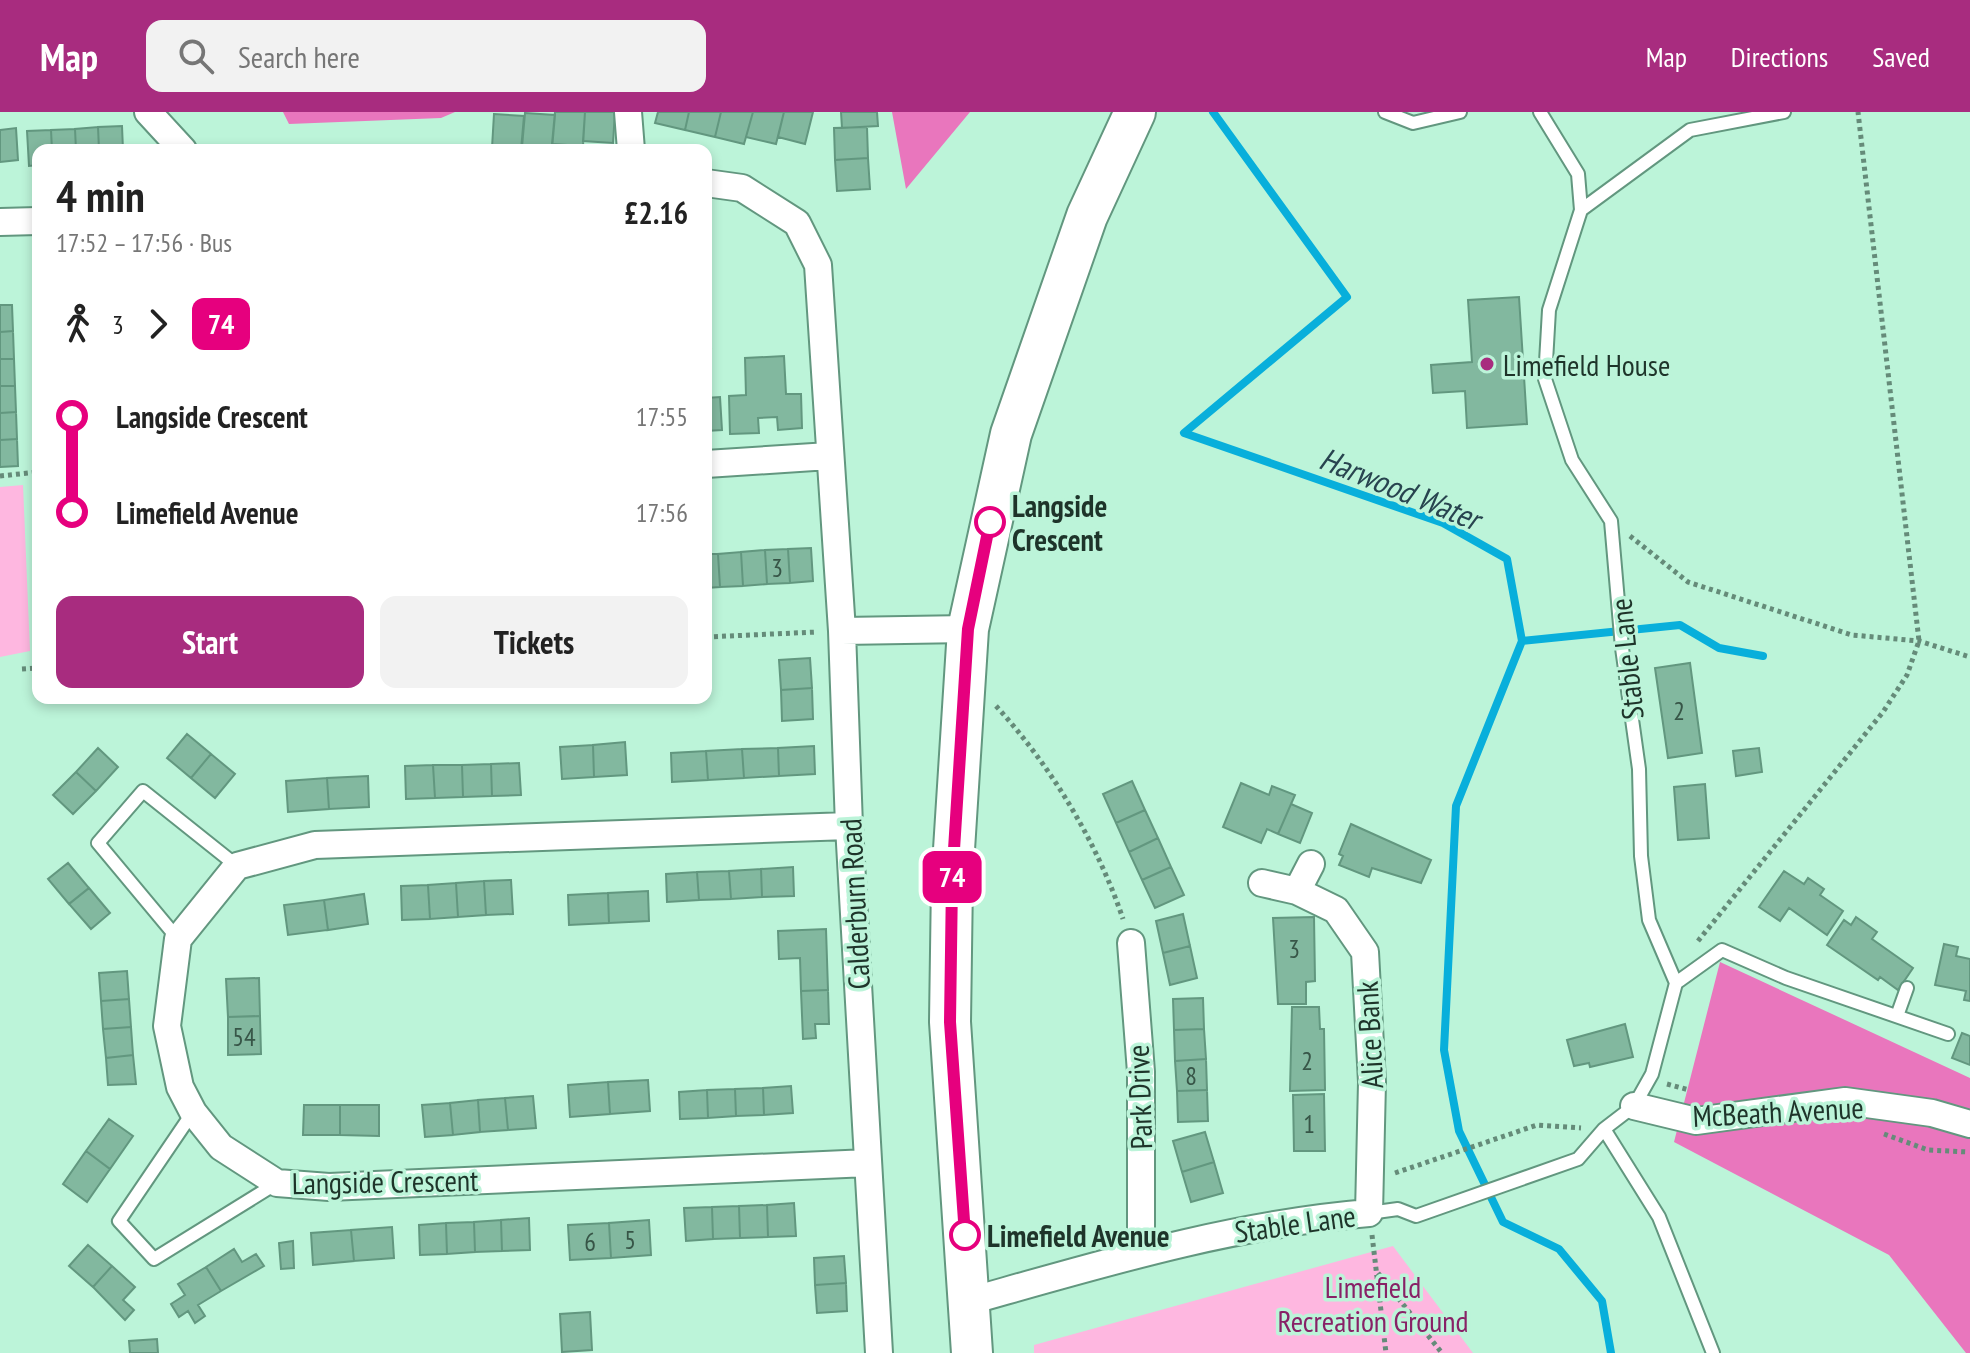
<!DOCTYPE html>
<meta charset="utf-8">
<style>
:root{--surface:#fff;--page:#f2f2f2;--text:#222;--muted:#767676;--accent:#a82c7f}
body{margin:0;font-family:"PT Sans Narrow",sans-serif;background:var(--page);color:var(--text);height:100vh;display:flex;flex-direction:column;font-size:30px;white-space:nowrap}
*{box-sizing:border-box;margin:0}
p{font-size:26px;color:var(--muted)}
.icon{flex:none;width:44px;height:44px;fill:none;stroke:currentColor;stroke-width:2;stroke-linecap:round;stroke-linejoin:round}
.map{position:relative;flex:1;overflow:hidden}
.panel{position:absolute;left:32px;top:32px;width:680px;height:560px;display:flex;flex-direction:column;background:var(--surface);border-radius:16px;box-shadow:0 4px 12px #0003}
.panel>*{flex:none}
.badge{padding:0 16px;border-radius:12px;font-size:28px;line-height:52px}
.map>.badge{position:absolute;translate:-50% -50%;box-shadow:0 0 0 4px #fff}
.legs{display:flex;align-items:center;gap:12px;height:88px;padding:0 24px;font-size:26px}
.legs p{margin-inline-start:auto}
.overview{display:flex;align-items:center;justify-content:space-between;height:136px;padding:0 24px}
h1{font-size:44px;font-weight:700;line-height:60px}
.cta{display:flex;gap:16px;margin-top:auto;padding:16px 24px}
.cta a{flex:1;height:92px;border-radius:16px;background:var(--accent);color:#fff;font-size:32px;font-weight:700;line-height:92px;text-align:center}
.cta a+a{background:var(--page);color:var(--text)}
ul{padding:0 24px;list-style:none}
li{display:flex;align-items:center;gap:28px;height:96px;font-size:30px}
li i{display:grid;place-items:center;width:12px;height:100%;margin:0 10px;background:currentColor}
li i::after{content:'';width:20px;height:20px;margin:-10px;border:6px solid;border-radius:50%;background:var(--surface)}
li p{margin-inline-start:auto}
li:first-child i{background:linear-gradient(#0000 50%,currentColor 0)}
li:last-child i{background:linear-gradient(currentColor 50%,#0000 0)}
header{display:flex;align-items:center;gap:48px;box-sizing:border-box;height:112px;padding:0 40px;background:var(--accent);color:#fff}
header strong{font-size:38px}
nav{display:flex;gap:44px;margin-inline-start:auto;font-size:28px}
.search{width:560px;height:72px;background:var(--page);display:flex;align-items:center;gap:20px;box-sizing:border-box;padding:0 28px;border-radius:16px;color:var(--muted);font-size:30px}
.map>svg:first-child{display:block}
.green{fill:#feb7e0}
.forest{fill:#e976bd}
.lines{fill:none;stroke-linecap:round;stroke-linejoin:round}
.stream{stroke:#08afdb;stroke-width:8}
.building{fill:#82b89f;stroke:#62977f;stroke-width:2}
.service-casing{stroke:#62977f;stroke-width:16}
.minor-casing{stroke:#62977f;stroke-width:30}
.primary-casing{stroke:#62977f;stroke-width:44}
.path{stroke:#658b79;stroke-width:5;stroke-dasharray:4 4;stroke-linecap:butt}
.service{stroke:#fff;stroke-width:12}
.minor{stroke:#fff;stroke-width:26}
.primary{stroke:#fff;stroke-width:40}
.line-1-casing{stroke:#fff;stroke-width:18}
.line-1{stroke:#e6007e;stroke-width:12}
.poi-dot{fill:#a82c7f;stroke:#bcf4d9;stroke-width:3}
.stop-1-dot{fill:#fff;stroke:#e6007e;stroke-width:4}
.labels{text-anchor:middle;dominant-baseline:central;stroke-width:7;stroke-linejoin:round;paint-order:stroke}
.number-label{font-size:26px;fill:#375547}
.poi-label{font-size:30px;fill:#1e342a;stroke:#bcf4d9;text-anchor:start}
.stop-label{font-size:30px;font-weight:bold;fill:#1e342a;stroke:#bcf4d9;text-anchor:start}
.street-label{font-size:30px;fill:#1e342a;stroke:#bcf4d9}
.park-label{font-size:30px;fill:#882166;stroke:#bcf4d9}
.water-label{font-size:32px;font-style:italic;fill:#28444f;stroke:#bcf4d9}
</style>
<header>
<strong>Map</strong>
<div class="search"><svg class="icon" aria-label="search" viewBox="0 0 24 24"><circle cx="10" cy="10" r="6"/><path d="M15 15l6 6"/></svg>Search here</div>
<nav><a>Map</a><a>Directions</a><a>Saved</a></nav>
</header>
<div class="map">
<svg width="1970" height="1241" viewBox="0 0 1970 1241">
<rect width="100%" height="100%" fill="#bcf4d9"/>
<path class="green" d="M23 373 30 539 0 545V375Z
M1393 1134 1473 1241H1034V1233Z"/>
<path class="forest" d="M283 0H455L441 6 289 12Z
M892 0H970L906 77Z
M1720 850 1970 966V1241H1966L1889 1143 1674 1030Z"/>
<g class="lines">
<path class="stream" d="M1213 0 1347 185 1184 321 1443 411 1507 447 1522 529 1456 694 1444 938 1459 1019 1503 1110 1559 1137 1602 1189 1611 1241
M1522 529 1680 513 1719 536 1763 544"/>
</g>
<path class="building" d="M555 0H585L583 34 552 32Z
M585 0H615L613 31 583 29Z
M658 0H689L685 18 655 11Z
M689 0H721L715 25 685 18Z
M721 0H753L744 32 715 25Z
M753 0H784L776 32 746 25Z
M784 0H813L805 32 778 25Z
M841 0H877L878 14 842 16Z
M525 1 555 3 552 37 522 35Z
M494 2 524 4 521 38 492 36Z
M122 14 123 38H99L98 15Z
M98 15 99 38H76L75 17Z
M867 15 868 46 835 48 834 16Z
M16 16 18 48 0 50V18Z
M75 17 76 38H52L51 18Z
M51 18 52 38H38V53L29 54 27 19Z
M868 46 870 77 837 79 835 48Z
M1519 185 1527 312 1467 316 1465 279 1433 281 1431 253 1472 250 1468 188Z
M0 193H12L13 219 0 220Z
M706 210H710L711 236H706Z
M13 219 14 247H0V220Z
M784 244 786 282H801L802 316 778 318 777 305 758 306 759 321 730 322 729 284 746 283 745 246Z
M0 247H14L15 274H0Z
M0 274H15L16 300 0 301Z
M720 285 722 318 706 319V286Z
M16 300 17 327 0 328V301Z
M17 327 18 354 0 355V328Z
M811 436 813 469 790 471 788 437Z
M788 437 790 471 767 472 765 438Z
M765 438 767 472 743 474 741 440Z
M741 440 743 474 720 475 718 442Z
M706 442H718L720 475 706 476Z
M810 546 812 576 781 578 779 548Z
M1690 551 1702 641 1668 646 1655 556Z
M812 576 813 607 782 609 781 578Z
M187 622 211 642 191 666 167 646Z
M625 630 627 663 594 665 593 633Z
M593 633 594 665 562 667 560 635Z
M814 634 815 662 779 664 778 636Z
M98 636 118 655 96 679 76 660Z
M778 636 779 664 744 666 742 637Z
M1759 636 1762 660 1736 664 1733 639Z
M742 637 744 666 708 668 706 639Z
M706 639 708 668 672 670 671 641Z
M211 642 235 662 215 686 191 666Z
M519 651 521 683 492 684 491 652Z
M491 652 492 684 463 685 462 653Z
M433 653H462L463 685 435 686Z
M433 653 435 686 406 687 405 654Z
M76 660 96 679 73 702 53 683Z
M368 664 369 695 329 697 327 666Z
M327 666 329 697 288 700 286 669Z
M1132 669 1145 698 1116 711 1103 682Z
M1241 671 1269 683 1272 674 1295 683 1278 722 1267 717 1261 731 1223 715Z
M1705 672 1709 726 1678 728 1674 675Z
M1291 692 1312 701 1300 731 1278 722Z
M1145 698 1158 726 1129 740 1116 711Z
M1351 712 1431 748 1421 771 1372 756 1369 765 1339 753 1343 744 1339 742Z
M1158 726 1171 755 1142 768 1129 740Z
M68 751 89 776 69 792 48 767Z
M793 755 794 784 762 785 761 757Z
M1171 755 1184 783 1155 796 1142 768Z
M761 757 762 785 731 787 729 759Z
M729 759 731 787 699 788 697 760Z
M1784 759 1804 772 1808 766 1824 777 1820 783 1843 799 1827 823 1789 796 1780 809 1759 795Z
M697 760 699 788 667 790 666 762Z
M511 768 513 802 486 803 484 769Z
M484 769 486 803 458 805 456 771Z
M456 771 458 805 430 807 428 773Z
M428 773 430 807 402 808 401 774Z
M89 776 110 801 91 817 69 792Z
M648 779 649 809 609 811 608 781Z
M608 781 609 811 569 813 568 783Z
M364 782 368 812 328 818 324 788Z
M324 788 328 818 288 823 284 793Z
M1183 802 1190 834 1163 841 1156 809Z
M1314 805 1315 869 1306 870V892H1278L1273 806Z
M1856 805 1877 820 1872 827 1913 856 1898 878 1880 865 1878 868 1827 833 1844 808 1851 813Z
M826 817 828 878 801 879 800 846 779 847 778 819Z
M1944 832 1958 835 1956 844 1970 847V889L1964 888 1966 879 1935 873Z
M1190 834 1197 866 1170 873 1163 841Z
M127 859 129 887 101 889 99 861Z
M259 866 260 904 228 905 226 867Z
M828 878 829 912H815L816 926 803 927 801 879Z
M1203 886 1204 917 1174 918 1173 887Z
M129 887 131 915 103 917 101 889Z
M1292 895H1319L1320 917H1324L1325 978 1290 979Z
M260 904 261 942 228 943V905Z
M1625 912 1633 945 1590 955 1589 951 1574 954 1567 928Z
M131 915 133 943 106 946 103 917Z
M1204 917 1206 947 1175 949 1174 918Z
M1962 921 1970 924V953L1952 946Z
M133 943 136 972 108 973 106 946Z
M1206 947 1207 978 1177 979 1175 949Z
M648 968 650 999 610 1002 608 970Z
M608 970 610 1002 570 1005 568 973Z
M791 974 793 1001 764 1003 763 976Z
M763 976 764 1003 736 1004 735 977Z
M735 977 736 1004 708 1006 707 978Z
M707 978 708 1006 680 1007 679 980Z
M1207 978 1208 1009 1178 1010 1177 979Z
M1324 982 1325 1039H1294L1293 983Z
M533 984 536 1016 508 1018 505 986Z
M505 986 508 1018 480 1020 478 988Z
M478 988 480 1020 453 1023 450 991Z
M450 991 453 1023 425 1025 422 993Z
M304 993H340V1023H303Z
M340 993H379V1024L340 1023Z
M109 1007 133 1024 110 1057 86 1039Z
M1205 1020 1214 1050 1182 1060 1173 1029Z
M86 1039 110 1057 87 1090 63 1072Z
M1214 1050 1223 1081 1191 1090 1182 1060Z
M794 1091 796 1124 768 1125 767 1093Z
M767 1093 768 1125 740 1126 739 1094Z
M739 1094 740 1126 713 1127 712 1095Z
M712 1095 713 1127 686 1129 684 1096Z
M529 1106 530 1138 502 1139 501 1108Z
M501 1108 502 1139 475 1140 474 1110Z
M649 1108 651 1143 611 1146 609 1111Z
M474 1110 475 1140 447 1142 446 1111Z
M446 1111 447 1142 420 1143 419 1113Z
M609 1111 611 1146 570 1148 568 1113Z
M392 1115 394 1146 354 1149 351 1118Z
M351 1118 354 1149 313 1153 311 1121Z
M293 1129 294 1156 281 1157 279 1131Z
M88 1133 112 1154 93 1175 69 1154Z
M234 1137 242 1150 256 1142 264 1154 221 1179 206 1155Z
M844 1144 846 1171 815 1173 814 1146Z
M112 1154 135 1175 123 1188 134 1198 125 1208 93 1175Z
M206 1155 221 1179 198 1193 205 1204 195 1211 188 1199 179 1205 171 1192 185 1183 178 1172Z
M846 1171 847 1199 817 1201 815 1173Z
M590 1200 592 1238 562 1240 560 1202Z
M157 1227 158 1241H130L129 1229Z"/>
<g class="lines">
<defs>
<path id="service" d="M1385 0 1413 11 1460 0
M1581 98 1690 18 1784 0
M178 827 98 731 143 679 237 754
M1676 871 1722 838 1786 866 1948 922
M1897 904 1907 876
M193 1000 119 1109 154 1147 277 1071
M1604 1017 1659 1105 1713 1241
M1369 1101 1398 1097 1416 1104 1578 1047 1604 1017 1634 994 1652 962 1676 871 1649 808 1641 744 1639 657 1622 536 1611 409 1572 348 1545 267 1549 198 1581 98 1578 62 1540 0"/>
<path id="minor" d="M148 0 183 38
M628 0 631 38
M706 71 742 76 797 111 818 153 842 519 849 714 879 1241
M0 110 38 109
M706 352 829 344
M842 519 968 517
M849 714 315 733 237 754 178 827 167 914 180 975 193 1000 221 1035 277 1071 329 1075 868 1051
M1297 779 1311 752
M1131 831 1141 960V1140
M1634 994 1696 1009 1845 989 1932 1001 1970 1012
M970 1189C1101 1152 1232 1112 1369 1101L1372 970 1365 840 1336 798 1297 779 1262 771"/>
<path id="primary" d="M972 1241 950 910 952 769 968 517 1011 322 1087 104 1135 0"/>
</defs>
<use href="#service" class="service-casing"/>
<use href="#minor" class="minor-casing"/>
<use href="#primary" class="primary-casing"/>
<path class="path" d="M0 364 38 360
M1630 424 1688 470 1852 523 1919 529 1970 545
M706 525 817 520
M22 557 38 556
M996 594C1051 654 1097 730 1123 807
M1698 829 1883 600 1907 563 1919 529 1858 0
M1667 972 1689 978
M1884 1022 1928 1038 1968 1040
M1395 1061 1537 1013 1581 1016
M1372 1123 1386 1241
M1378 1161 1442 1241"/>
<use href="#service" class="service"/>
<use href="#minor" class="minor"/>
<use href="#primary" class="primary"/>
</g>
<g class="lines">
<defs>
<path id="line-1" d="M965 1123 950 910 952 769 968 517 990 410"/>
</defs>
<use href="#line-1" class="line-1-casing"/>
<use href="#line-1" class="line-1"/>
</g>
<circle class="poi-dot" cx="1487" cy="252" r="8"/>
<g class="stop-1-dot">
<circle cx="990" cy="410" r="14"/>
<circle cx="965" cy="1123" r="14"/>
</g>
<g class="labels">
<g class="number-label">
<text x="777" y="455">3</text>
<text x="1679" y="598">2</text>
<text x="1294" y="836">3</text>
<text x="244" y="924">54</text>
<text x="1307" y="948">2</text>
<text x="1191" y="963">8</text>
<text x="1309" y="1011">1</text>
<text x="630" y="1127">5</text>
<text x="590" y="1129">6</text>
</g>
<g class="poi-label">
<text x="1503" y="252">Limefield House</text>
</g>
<g class="stop-label">
<text x="1012" y="393">Langside<tspan x="1012" dy="34">Crescent</tspan></text>
<text x="987" y="1123">Limefield Avenue</text>
</g>
<g class="street-label">
<text transform="translate(1626 547) rotate(-96)">Stable Lane</text>
<text transform="translate(854 792) rotate(-93)">Calderburn Road</text>
<text transform="translate(1369 923) rotate(-93)">Alice Bank</text>
<text transform="translate(1139 985) rotate(-92)">Park Drive</text>
<text transform="translate(1778 999) rotate(-3)">McBeath Avenue</text>
<text transform="translate(385 1069) rotate(-1)">Langside Crescent</text>
<text transform="translate(1295 1111) rotate(-8)">Stable Lane</text>
</g>
<g class="park-label">
<text x="1373" y="1174">Limefield<tspan x="1373" dy="34">Recreation Ground</tspan></text>
</g>
<g class="water-label">
<text transform="translate(1400 376) rotate(22)">Harwood Water</text>
</g>
</g>
</svg>
<b class="badge" style="left:952px;top:765px;background:#e6007e;color:#fff">74</b>
<section class="panel">
<div class="overview"><div><h1>4 min</h1><p>17:52 – 17:56 · Bus</p></div><b>£2.16</b></div>
<div class="legs"><svg class="icon" aria-label="walk" viewBox="0 0 24 24"><circle cx="13" cy="4" r="2"/><path d="M13 8l-2 6 4 7M11 14l-3 7M7 12l3-4h3l4 4"/></svg>3<svg class="icon" aria-label="forward" viewBox="0 0 24 24"><path d="M9 5l7 7-7 7"/></svg><b class="badge" style="background:#e6007e;color:#fff">74</b></div>
<ul>
<li><i style="color:#e6007e"></i><b>Langside Crescent</b><p>17:55</p></li>
<li><i style="color:#e6007e"></i><b>Limefield Avenue</b><p>17:56</p></li>
</ul>
<div class="cta"><a>Start</a><a>Tickets</a></div>
</section>
</div>
